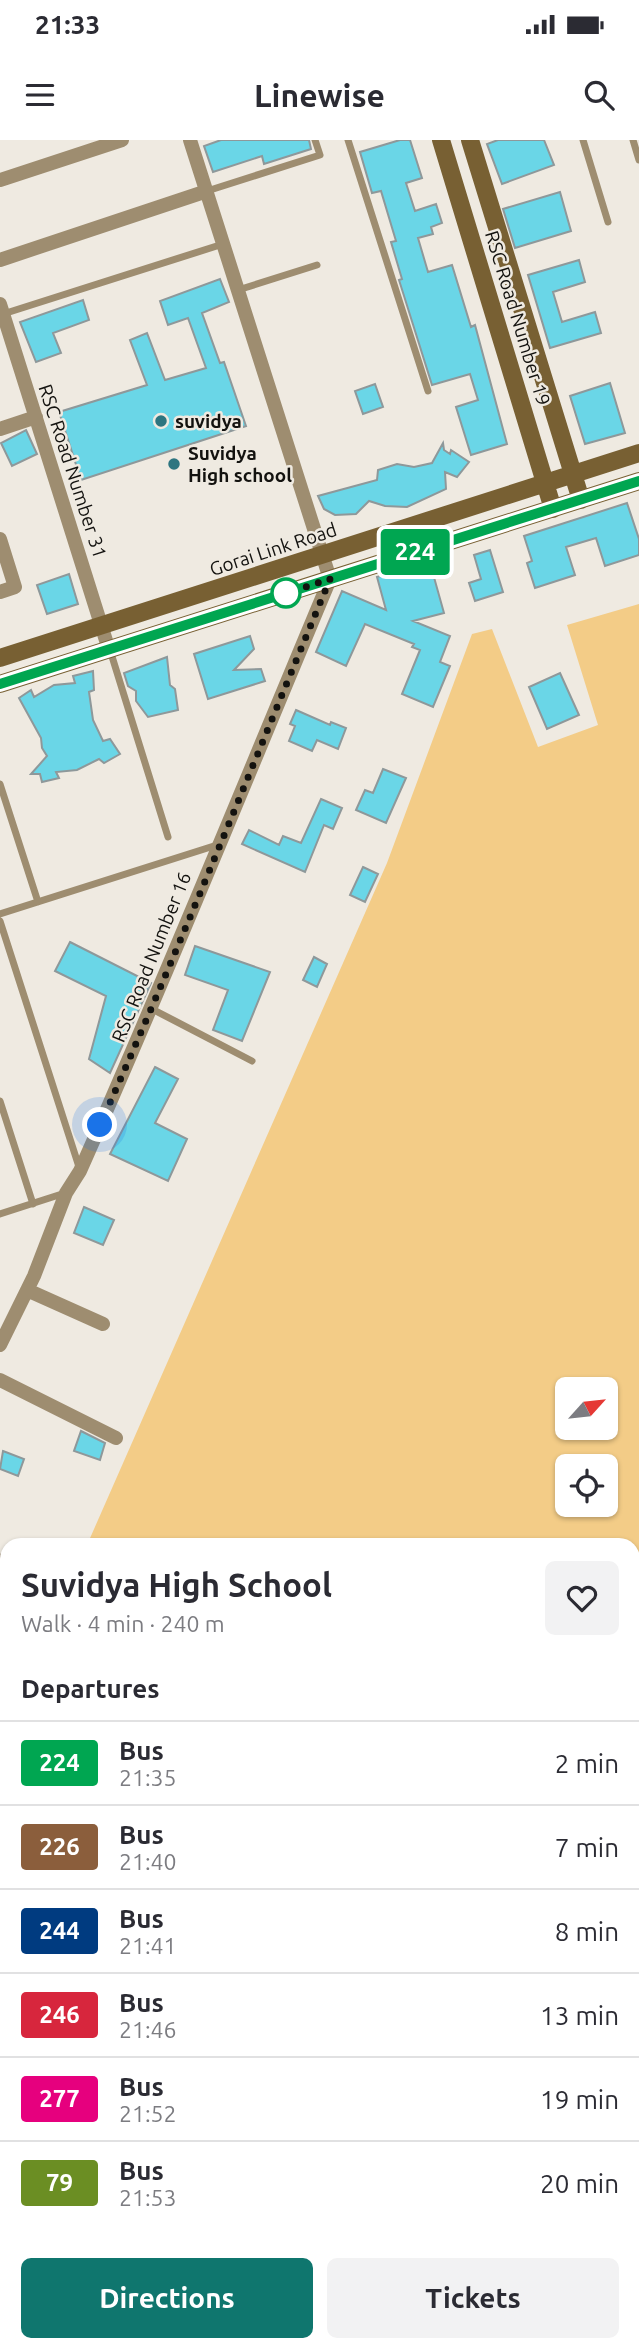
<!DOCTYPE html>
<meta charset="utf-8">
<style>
:root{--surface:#fff;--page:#f2f2f3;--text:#2b2b33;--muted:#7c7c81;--line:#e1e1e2;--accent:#0f766e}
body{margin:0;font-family:Ubuntu,sans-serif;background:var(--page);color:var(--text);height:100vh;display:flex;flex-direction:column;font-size:26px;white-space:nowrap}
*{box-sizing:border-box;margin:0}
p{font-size:23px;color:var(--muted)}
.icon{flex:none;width:38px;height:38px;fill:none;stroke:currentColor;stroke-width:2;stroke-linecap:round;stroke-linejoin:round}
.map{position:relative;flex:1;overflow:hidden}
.drawer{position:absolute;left:0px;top:1398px;width:640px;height:814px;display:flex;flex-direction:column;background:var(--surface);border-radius:21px 21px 0 0;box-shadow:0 2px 5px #0004}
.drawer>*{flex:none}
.badge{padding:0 14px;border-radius:5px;font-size:24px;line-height:46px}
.needle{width:46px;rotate:63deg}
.tools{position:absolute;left:555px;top:1237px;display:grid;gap:14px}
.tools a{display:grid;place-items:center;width:63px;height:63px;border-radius:10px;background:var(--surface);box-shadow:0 2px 5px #0004;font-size:35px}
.you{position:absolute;width:35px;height:35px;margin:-18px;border:5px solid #fff;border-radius:50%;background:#1a73e8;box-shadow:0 0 0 10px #1a73e833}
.map>.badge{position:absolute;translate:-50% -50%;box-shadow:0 0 0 4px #fff}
h2{padding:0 21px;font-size:26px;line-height:63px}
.round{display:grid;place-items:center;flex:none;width:74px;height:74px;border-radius:10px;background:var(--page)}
.summary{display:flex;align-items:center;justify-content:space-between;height:119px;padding:0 21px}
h1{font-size:33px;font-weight:700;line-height:52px}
.primary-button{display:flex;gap:14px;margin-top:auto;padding:14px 21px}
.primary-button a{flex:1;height:80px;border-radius:10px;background:var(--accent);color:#fff;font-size:28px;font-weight:700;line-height:80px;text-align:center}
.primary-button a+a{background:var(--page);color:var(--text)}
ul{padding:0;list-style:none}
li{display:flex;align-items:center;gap:21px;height:84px;padding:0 21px;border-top:2px solid var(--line)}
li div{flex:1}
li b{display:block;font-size:26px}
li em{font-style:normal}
li .badge{min-width:77px;font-weight:700;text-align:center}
.status{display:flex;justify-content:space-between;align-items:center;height:49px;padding:0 35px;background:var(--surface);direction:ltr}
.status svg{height:19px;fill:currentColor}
header{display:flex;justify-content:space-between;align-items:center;height:91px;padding:0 21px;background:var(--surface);font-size:32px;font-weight:700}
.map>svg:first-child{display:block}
.green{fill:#f3cc87;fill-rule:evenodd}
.building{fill:#6ad6e7;stroke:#8e989a;stroke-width:2}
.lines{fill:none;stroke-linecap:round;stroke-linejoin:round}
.lane{stroke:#9e8d70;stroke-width:7}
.street{stroke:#9e8d70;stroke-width:14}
.secondary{stroke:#786033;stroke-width:18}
.line-casing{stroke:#fff;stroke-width:16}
.line{stroke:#00a651;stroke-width:10}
.walk{stroke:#13120f;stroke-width:7;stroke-dasharray:0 12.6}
.poi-dot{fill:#2d7580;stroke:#efeae1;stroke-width:2.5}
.stop-dot{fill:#fff;stroke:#00a651;stroke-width:3.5}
.labels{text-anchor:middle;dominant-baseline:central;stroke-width:5;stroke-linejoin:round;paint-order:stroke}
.street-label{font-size:19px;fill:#13120f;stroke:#efeae1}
.poi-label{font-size:19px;font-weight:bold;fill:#13120f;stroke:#efeae1;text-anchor:start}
</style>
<div class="status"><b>21:33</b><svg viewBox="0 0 49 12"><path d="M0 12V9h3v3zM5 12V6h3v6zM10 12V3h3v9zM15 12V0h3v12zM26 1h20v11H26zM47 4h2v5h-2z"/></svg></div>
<header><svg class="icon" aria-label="menu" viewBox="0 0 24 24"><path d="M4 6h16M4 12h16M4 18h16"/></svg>Linewise<svg class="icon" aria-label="search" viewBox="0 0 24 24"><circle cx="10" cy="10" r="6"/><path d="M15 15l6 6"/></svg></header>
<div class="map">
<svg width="639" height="2211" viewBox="0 0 639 2211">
<rect width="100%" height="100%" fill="#efeae1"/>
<path class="green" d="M639 464V1696L634 1698V1405H87L387 723 472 494 492 489 538 607 598 585 567 485ZM567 1250H606V1288H567ZM567 1326H606V1365H567Z
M7 1588V2033L0 2007V1604Z
M53 2205H260L241 2211H54Z"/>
<path class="building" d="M221 0H309L311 9 264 24 262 16 213 32 204 6Z
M400 0H410L422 38 406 43 415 71 436 64 442 83 431 87 433 94 418 98 428 132 452 125 471 187 475 185 507 304 471 315 456 267 478 260 470 234 432 245 399 140 402 139 391 102 396 101 381 51 372 53 360 12Z
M498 0H544L554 25 502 44 487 4Z
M560 52 571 91 515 108 503 69Z
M579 120 585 142 553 152 562 182 595 172 601 193 550 208 528 135Z
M220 139 229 162 202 173 220 223 224 222 246 286 81 340 59 272 147 245 130 200 147 193 165 240 206 228 188 178 168 185 160 161Z
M83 160 89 180 53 193 61 213 36 222 20 182Z
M610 243 625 293 585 304 570 256Z
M375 244 383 267 363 274 355 251Z
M26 290 37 314 12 326 1 303Z
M443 303 444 310 450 314 451 310 469 322 457 337 445 332 446 349 407 367 385 366 369 361 356 374 335 375 324 369 318 356 377 340 378 330 397 324 414 327 432 323Z
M627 363 639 399V415L605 426 596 398 566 407 575 435 535 448 527 423 532 421 524 396Z
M490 410 503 452 475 461 469 443 481 439 474 415Z
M430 423 444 473 413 481 450 496 440 522 450 526 433 567 402 554 420 510 412 507 414 504 365 484 346 526 316 512 342 451 386 470 377 437Z
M69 434 78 464 47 474 37 445Z
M250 496 254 509 234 530 261 529 265 541 208 559 194 514Z
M167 517 170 545 175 549 178 570 148 577 136 561V551L128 546 124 533Z
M93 531 94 550 89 552 93 580 103 601 110 599 120 614 104 623 99 619 77 630 56 632 59 638 42 642 40 634H31L47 616 42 608 41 598 19 558 31 550 34 557 54 545 75 543 73 536Z
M560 533 579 575 547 589 529 547Z
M296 570 330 585 331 582 346 588 338 609 317 600 312 611 289 601 295 586 290 584Z
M383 629 406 638 386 683 356 670 365 650 373 653Z
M321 659 342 668 333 689 324 685 305 732 242 704 249 690 279 705 283 696 301 703Z
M363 727 378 734 365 762 350 755Z
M70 802 151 843 110 933 89 919 106 856 55 831Z
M195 806 270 832 242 901 213 890 228 850 185 835Z
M314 817 327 824 317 847 303 840Z
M155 927 178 939 155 983 187 999 168 1041 110 1014Z
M84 1067 114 1080 103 1105 74 1093Z
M81 1291 105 1303 100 1320 74 1311Z
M3 1311 24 1319 18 1336 0 1329Z"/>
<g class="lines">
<path class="lane" d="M348 0 428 251
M583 0 608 82
M633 0 639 20
M207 51 320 15 315 0
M238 150 317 125
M3 174 223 104
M110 510 168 697
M0 644 38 762
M0 774 217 705
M0 781 80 1030
M152 869 252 921
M0 961 33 1064
M0 1074 65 1053
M0 1417 7 1420
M0 1469 7 1472"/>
<path class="street" d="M0 40 122 0
M0 120 207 51
M0 164 109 510
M0 289 36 277
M0 399 15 447 0 452
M27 1150 103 1184
M0 1205 34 1136 66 1053 80 1031C167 835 247 637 330 439L190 0
M0 1240 116 1298
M0 2123 7 2147
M24 2205 26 2211"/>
<path class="secondary" d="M441 0 553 369
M470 0 581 360
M0 518 639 313
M0 544 639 341"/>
</g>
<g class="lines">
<defs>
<path id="line" d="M0 544 639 341"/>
</defs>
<use href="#line" class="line-casing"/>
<use href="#line" class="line"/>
<path class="walk" d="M100 985C181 805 254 621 330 439L281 455 286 453"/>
</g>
<g class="poi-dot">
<circle cx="161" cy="281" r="7"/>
<circle cx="174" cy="324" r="7"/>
</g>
<circle class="stop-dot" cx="286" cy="453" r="14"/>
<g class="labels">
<g class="street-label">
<text transform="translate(518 178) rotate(73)">RSC Road Number 19</text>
<text transform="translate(73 331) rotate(72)">RSC Road Number 31</text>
<text transform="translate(273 409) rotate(-18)">Gorai Link Road</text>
<text transform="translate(151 817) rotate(-68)">RSC Road Number 16</text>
</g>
<g class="poi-label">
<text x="175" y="281">suvidya</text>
<text x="188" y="313">Suvidya<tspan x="188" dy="22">High school</tspan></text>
</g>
</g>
</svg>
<div class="tools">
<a><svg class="needle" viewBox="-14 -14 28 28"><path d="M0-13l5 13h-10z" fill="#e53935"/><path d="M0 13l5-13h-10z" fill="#7c7c81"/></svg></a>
<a><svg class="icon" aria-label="locate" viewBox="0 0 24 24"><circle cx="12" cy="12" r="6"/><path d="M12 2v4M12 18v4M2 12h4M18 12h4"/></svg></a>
</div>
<div class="you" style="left:100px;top:985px"></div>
<b class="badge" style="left:415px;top:412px;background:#00a651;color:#fff">224</b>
<section class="drawer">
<div class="summary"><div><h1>Suvidya High School</h1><p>Walk · 4 min · 240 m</p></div><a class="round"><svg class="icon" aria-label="heart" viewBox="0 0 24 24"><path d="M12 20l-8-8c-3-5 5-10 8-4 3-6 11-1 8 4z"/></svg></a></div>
<h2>Departures</h2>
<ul>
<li><span class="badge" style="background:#00a651;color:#fff">224</span><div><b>Bus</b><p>21:35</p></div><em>2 min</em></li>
<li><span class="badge" style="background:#8b5e3c;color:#fff">226</span><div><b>Bus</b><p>21:40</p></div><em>7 min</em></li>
<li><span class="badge" style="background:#003b80;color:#fff">244</span><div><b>Bus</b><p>21:41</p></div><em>8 min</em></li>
<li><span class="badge" style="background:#d7263d;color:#fff">246</span><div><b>Bus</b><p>21:46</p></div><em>13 min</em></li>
<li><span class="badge" style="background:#e6007e;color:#fff">277</span><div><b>Bus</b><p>21:52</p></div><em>19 min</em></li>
<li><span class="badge" style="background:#6b8e23;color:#fff">79</span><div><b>Bus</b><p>21:53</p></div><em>20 min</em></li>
</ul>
<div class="primary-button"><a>Directions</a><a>Tickets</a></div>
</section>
</div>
